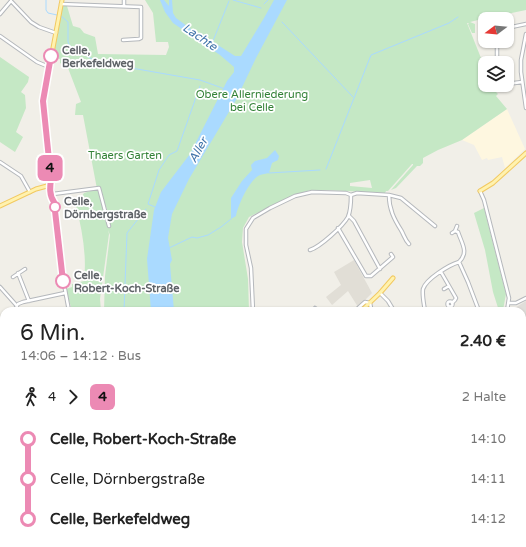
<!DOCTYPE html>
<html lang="de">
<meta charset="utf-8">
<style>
:root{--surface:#fff;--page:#f6f6f6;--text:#222;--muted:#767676}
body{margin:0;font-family:"Varela Round",sans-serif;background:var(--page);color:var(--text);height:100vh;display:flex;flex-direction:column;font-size:15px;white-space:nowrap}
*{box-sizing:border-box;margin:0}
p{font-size:13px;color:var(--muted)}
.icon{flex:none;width:22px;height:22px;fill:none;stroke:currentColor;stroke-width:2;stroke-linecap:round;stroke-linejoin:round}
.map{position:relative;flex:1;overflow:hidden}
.details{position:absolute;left:0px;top:307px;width:526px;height:240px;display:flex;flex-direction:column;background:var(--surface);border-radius:12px 12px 0 0;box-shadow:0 1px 3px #0004}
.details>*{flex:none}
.badge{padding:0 8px;border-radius:6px;font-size:14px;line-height:26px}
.needle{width:26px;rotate:254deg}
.controls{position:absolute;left:478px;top:12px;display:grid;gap:8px}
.controls a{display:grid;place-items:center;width:36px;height:36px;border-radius:8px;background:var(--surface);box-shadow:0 1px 3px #0004;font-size:20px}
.map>.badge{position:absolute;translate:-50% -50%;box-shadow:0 0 0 2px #fff}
.legs{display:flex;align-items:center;gap:6px;height:44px;padding:0 20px;font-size:13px}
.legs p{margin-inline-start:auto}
.headline{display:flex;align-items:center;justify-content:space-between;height:68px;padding:0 20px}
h1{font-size:22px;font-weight:600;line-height:30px}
ul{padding:0 20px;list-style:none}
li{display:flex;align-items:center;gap:14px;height:40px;font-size:15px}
li i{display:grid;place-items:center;width:6px;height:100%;margin:0 5px;background:currentColor}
li i::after{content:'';width:10px;height:10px;margin:-5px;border:3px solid;border-radius:50%;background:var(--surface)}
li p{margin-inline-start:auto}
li:first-child i{background:linear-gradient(#0000 50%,currentColor 0)}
li:last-child i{background:linear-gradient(currentColor 50%,#0000 0)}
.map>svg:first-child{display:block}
.commercial{fill:#fef7e0}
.industrial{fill:#e0deda}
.education{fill:#e1ded6}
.medical{fill:#fce8e6}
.green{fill:#c5e8c5;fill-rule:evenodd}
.water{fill:#aadaff}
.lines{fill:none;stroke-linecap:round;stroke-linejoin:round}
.stream{stroke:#aadaff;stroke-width:1}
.minor-casing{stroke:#b5b8bc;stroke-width:4.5}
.major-casing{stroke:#f2c960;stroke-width:5}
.minor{stroke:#fff;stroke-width:2.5}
.major{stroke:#fff2af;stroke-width:3}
.line-1-casing{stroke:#fff;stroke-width:9}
.line-1{stroke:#ec8ab4;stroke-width:6}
.stop-1-dot{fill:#fff;stroke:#ec8ab4;stroke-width:2}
.labels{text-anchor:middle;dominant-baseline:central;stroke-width:3.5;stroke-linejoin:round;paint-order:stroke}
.stop-label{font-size:11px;font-weight:bold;fill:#5f6368;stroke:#fff;text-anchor:start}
.park-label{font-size:11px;fill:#348238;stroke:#fff}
.water-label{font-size:12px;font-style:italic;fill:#4174aa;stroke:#fff}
</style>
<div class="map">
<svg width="526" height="547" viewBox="0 0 526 547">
<rect width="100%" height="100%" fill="#f1efe8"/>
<path class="commercial" d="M507 109 525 149 505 168 502 157 488 160 487 158 482 160 474 145 462 140Z
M181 543H347L350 547H182Z"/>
<path class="industrial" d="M526 301V363L522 362V311H510Z"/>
<path class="education" d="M354 260 372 293 358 307 348 291 332 305 326 297 341 285 334 272Z"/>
<path class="medical" d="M64 543H105L106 547H70Z"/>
<path class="green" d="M145 0H526V10L482 19 470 22 475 24V33H472L468 24 469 23H467L485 68V85H492L494 90 498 94 496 96 507 109 462 140 438 150 423 158V163L420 166H417L396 188 391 190 413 165V164H412L388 191H386L385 193 326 190H311L294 195 249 217 243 228 242 242 248 279 249 311H104L105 276 110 235 108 230 109 234 100 299 101 311H72L66 289 72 287V284L84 281C87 255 82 230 76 205L84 193 97 189 83 115H75L76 104 81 102 68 68 60 63V59L53 57 62 5 67 6 73 26 80 28 84 33 95 37 98 54 166 55 169 47 168 42H156L153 13ZM370 180 372 188 350 186V183ZM98 190 100 191 111 220 109 221 110 225 108 228Z
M0 57 29 77 28 82 21 92 25 95 26 108 16 132 23 137 15 152 0 142Z
M484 208 506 294 503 310 499 311 493 292 485 250 474 213Z
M522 410H526V444H522Z
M363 543H467L465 547H366Z"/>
<path class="water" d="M160 0H164L169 6V0H172L173 13 176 18 191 29 210 40 235 56H241L264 18 274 0H287L256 58 236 100 189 179 172 214 168 238 172 260 170 264 174 311H151L147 259 154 210 161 192 190 154 227 81 234 72V67L220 55 173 23 165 12Z
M275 150 279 156 278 160 272 163 269 173C266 174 262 174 260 175 250 179 238 205 236 216L231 219V198L242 181 252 170 251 165 255 161 267 158Z
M424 543H456L457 547H423Z"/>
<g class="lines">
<path class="stream" d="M46 0V10L48 13 57 15
M233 0 261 8
M264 4 268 0
M61 16 68 22V42L70 46 97 62 200 80 225 89
M282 22 353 97
M213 41 229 1
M326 169 371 55 449 23 458 17
M269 173 320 170
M155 207 148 204 159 170 169 155 177 151 200 86
M169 248 192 237 197 238 208 235 221 227 231 219
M124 311 127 233 146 209
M362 543 366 547
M163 547 164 543
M463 547 464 545"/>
<defs>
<path id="minor" d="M124 0V6
M11 1 31 22 39 27 56 33
M61 4 141 7V38L139 39 123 40
M0 14 11 1
M507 28 526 24
M0 36 37 62 49 67
M497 41V56L498 63
M507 84 522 82
M526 108 521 72V60L526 34
M0 162 21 176 30 192
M50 184 52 189 62 273 69 311
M480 191 484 200 509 298 507 311
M53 194 99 188 109 226
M389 195C389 209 394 219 401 230 404 235 405 240 409 244
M349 216 354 221 380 269
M457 226 455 231 458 232C462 244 469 252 459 262
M338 228 366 276H371L393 257 391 254
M452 233 455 231
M310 250C320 247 343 226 348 217 351 210 351 202 351 195
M441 272 456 298 455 300 452 303
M18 273 29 301
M13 277 25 269
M0 287 17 306
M444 289 449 286
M380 293 388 301 394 311
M447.5 304a2.5 2.5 0 1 1 5 0a2.5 2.5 0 1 1-5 0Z
M509 303H516L526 298
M315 308 319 311
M14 311 18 304 23 302 65 293
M253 311 251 268 246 245V229L253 218 270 208 295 196 312 192 346 193 351 195 357 193 389 195 401 198 435 226
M355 311 365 302 370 303 371 308 368 311
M425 311C424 304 422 296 423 289 426 279 449 265 459 262L468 282 479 311
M0 330 4 326
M0 365 4 363
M0 379 4 380
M522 381H526
M522 400 526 399
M0 419 4 423
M0 456 4 453
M0 499 4 497
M107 543 108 547
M210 543 211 547
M312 543 316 547
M347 543 350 547
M491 543 492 547
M146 547 147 543
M467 547 469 543"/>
<path id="major" d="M480 191 493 183 526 153
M0 206 36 189 47 186 51 182 43 101 62 0
M361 311 380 293 393 278
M0 517 4 521
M24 543 27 547
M180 543 181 547"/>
</defs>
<use href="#minor" class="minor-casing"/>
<use href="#major" class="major-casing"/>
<use href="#minor" class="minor"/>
<use href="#major" class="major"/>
</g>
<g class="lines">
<defs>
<path id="line-1" d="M51 56 43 101 51 179C50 187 49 195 54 202L63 281"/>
</defs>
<use href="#line-1" class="line-1-casing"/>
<use href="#line-1" class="line-1"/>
</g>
<g class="stop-1-dot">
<circle cx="51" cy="56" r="7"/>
<circle cx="55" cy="207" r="5"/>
<circle cx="63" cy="281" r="7"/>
</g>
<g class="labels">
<g class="stop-label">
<text x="62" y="50">Celle,<tspan x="62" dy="13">Berkefeldweg</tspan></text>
<text x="64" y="201">Celle,<tspan x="64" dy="13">Dörnbergstraße</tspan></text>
<text x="74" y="275">Celle,<tspan x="74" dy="13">Robert-Koch-Straße</tspan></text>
</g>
<g class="park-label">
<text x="252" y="94">Obere Allerniederung<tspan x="252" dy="13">bei Celle</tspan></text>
<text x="125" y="155">Thaers Garten</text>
</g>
<g class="water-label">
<text transform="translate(200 37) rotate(34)">Lachte</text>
<text transform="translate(198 150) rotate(-61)">Aller</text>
</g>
</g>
</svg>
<div class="controls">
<a><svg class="needle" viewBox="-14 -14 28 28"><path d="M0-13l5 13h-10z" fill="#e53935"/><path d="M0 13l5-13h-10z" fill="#767676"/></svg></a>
<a><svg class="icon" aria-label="layers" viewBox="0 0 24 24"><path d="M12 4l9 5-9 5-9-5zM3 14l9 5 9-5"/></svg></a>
</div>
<b class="badge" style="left:50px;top:168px;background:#ec8ab4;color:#111">4</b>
<section class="details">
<div class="headline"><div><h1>6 Min.</h1><p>14:06 – 14:12 · Bus</p></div><b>2.40 €</b></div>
<div class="legs"><svg class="icon" aria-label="walk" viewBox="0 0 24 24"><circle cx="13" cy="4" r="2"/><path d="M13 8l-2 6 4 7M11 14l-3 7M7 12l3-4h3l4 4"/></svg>4<svg class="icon" aria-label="forward" viewBox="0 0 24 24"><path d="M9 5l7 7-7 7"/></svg><b class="badge" style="background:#ec8ab4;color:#111">4</b><p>2 Halte</p></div>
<ul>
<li><i style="color:#ec8ab4"></i><b>Celle, Robert-Koch-Straße</b><p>14:10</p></li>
<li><i style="color:#ec8ab4"></i><span>Celle, Dörnbergstraße</span><p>14:11</p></li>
<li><i style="color:#ec8ab4"></i><b>Celle, Berkefeldweg</b><p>14:12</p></li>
</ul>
</section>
</div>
